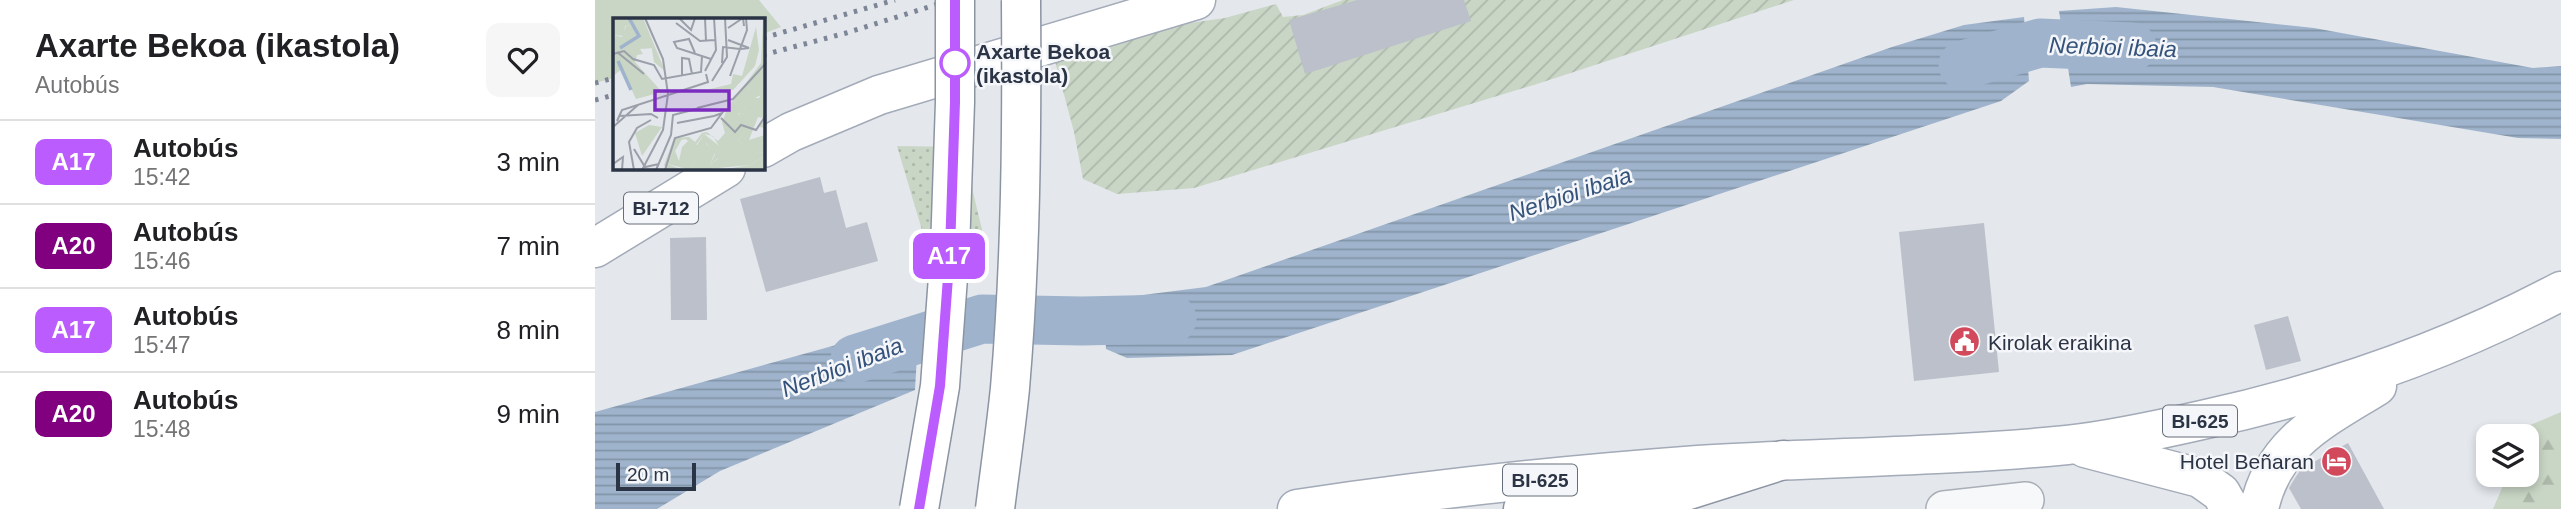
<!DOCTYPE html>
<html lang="es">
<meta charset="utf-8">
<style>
:root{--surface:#fff;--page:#f6f6f6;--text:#202124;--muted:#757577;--line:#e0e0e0}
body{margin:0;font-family:Arial,sans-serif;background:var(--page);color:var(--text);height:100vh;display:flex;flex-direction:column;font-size:26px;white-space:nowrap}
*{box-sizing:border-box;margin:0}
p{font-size:23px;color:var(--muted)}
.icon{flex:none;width:38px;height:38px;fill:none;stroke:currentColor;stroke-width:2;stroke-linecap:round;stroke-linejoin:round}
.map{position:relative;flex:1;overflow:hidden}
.details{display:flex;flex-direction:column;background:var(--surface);width:595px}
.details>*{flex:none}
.badge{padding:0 14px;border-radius:10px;font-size:24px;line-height:46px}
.fabs{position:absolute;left:1881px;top:424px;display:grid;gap:14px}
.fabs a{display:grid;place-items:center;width:63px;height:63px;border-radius:14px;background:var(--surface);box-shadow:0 4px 10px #0003;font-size:35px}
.scale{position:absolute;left:21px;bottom:18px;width:80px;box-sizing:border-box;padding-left:7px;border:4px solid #2b3445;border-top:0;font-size:19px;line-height:24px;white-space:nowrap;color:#2b3445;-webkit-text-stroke:5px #f4f6f9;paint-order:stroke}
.map>.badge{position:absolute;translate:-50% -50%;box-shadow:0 0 0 4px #fff}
.round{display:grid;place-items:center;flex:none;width:74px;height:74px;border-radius:14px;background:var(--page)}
.headline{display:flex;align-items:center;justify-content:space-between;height:119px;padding:0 35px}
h1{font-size:33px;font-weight:700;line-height:52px}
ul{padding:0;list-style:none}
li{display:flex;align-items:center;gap:21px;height:84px;padding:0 35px;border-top:2px solid var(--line)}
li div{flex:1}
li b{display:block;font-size:26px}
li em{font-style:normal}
li .badge{min-width:77px;font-weight:700;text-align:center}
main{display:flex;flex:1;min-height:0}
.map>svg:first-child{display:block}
.grass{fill:#c9d6c5}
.forest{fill:url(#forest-firs)}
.park{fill:url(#park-dots)}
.garden{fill:url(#garden-furrows)}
.water{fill:url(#water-rules)}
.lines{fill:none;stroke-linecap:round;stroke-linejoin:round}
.river{stroke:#9fb4cc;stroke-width:49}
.building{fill:#bbc0ca}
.minor-casing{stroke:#a9aeb7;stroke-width:38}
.major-casing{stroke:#a3abb8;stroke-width:41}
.highway-casing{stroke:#8b94a3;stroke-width:41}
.minor{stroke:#f7f8fa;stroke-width:35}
.major{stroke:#fff;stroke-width:38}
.highway{stroke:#fff;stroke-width:38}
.rail{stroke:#7d8696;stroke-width:5;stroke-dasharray:3.5 7;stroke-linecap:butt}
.highway-bridge-casing{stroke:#8b94a3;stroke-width:41;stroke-linecap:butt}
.highway-bridge{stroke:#fff;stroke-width:38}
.line-casing{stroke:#fff;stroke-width:16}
.line{stroke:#bb5cff;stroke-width:10}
.stop-dot{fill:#fff;stroke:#bb5cff;stroke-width:3.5}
.labels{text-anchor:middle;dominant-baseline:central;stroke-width:5;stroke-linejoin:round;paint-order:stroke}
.shield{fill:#f4f6f9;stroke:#676e7b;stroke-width:2}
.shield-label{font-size:19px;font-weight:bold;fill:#2b3445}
.stop-label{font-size:21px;font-weight:bold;fill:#2b3445;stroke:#f4f6f9;text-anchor:start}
.poi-label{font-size:21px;fill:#2b3445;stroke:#f4f6f9;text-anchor:start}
.water-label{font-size:23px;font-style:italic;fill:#34527a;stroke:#f4f6f9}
.inset-river{fill:none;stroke:#9fb4cc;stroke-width:3.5}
.inset-road{fill:none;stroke:#9a9fa9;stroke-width:2}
.view{fill:#7b2cbf;fill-opacity:0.15;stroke:#7b2cbf;stroke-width:3.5}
.inset-edge{fill:none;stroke:#2b3445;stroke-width:3.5}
</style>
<main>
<section class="details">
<div class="headline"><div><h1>Axarte Bekoa (ikastola)</h1><p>Autobús</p></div><a class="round"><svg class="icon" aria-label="heart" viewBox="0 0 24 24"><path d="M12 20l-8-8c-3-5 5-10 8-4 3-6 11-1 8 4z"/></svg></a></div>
<ul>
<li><span class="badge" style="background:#bb5cff;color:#fff">A17</span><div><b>Autobús</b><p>15:42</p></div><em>3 min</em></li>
<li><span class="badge" style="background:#800080;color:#fff">A20</span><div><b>Autobús</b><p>15:46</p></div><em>7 min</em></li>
<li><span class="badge" style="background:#bb5cff;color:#fff">A17</span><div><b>Autobús</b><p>15:47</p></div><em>8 min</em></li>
<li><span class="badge" style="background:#800080;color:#fff">A20</span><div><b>Autobús</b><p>15:48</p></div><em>9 min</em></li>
</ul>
</section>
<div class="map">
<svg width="1966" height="509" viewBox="0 0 1966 509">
<defs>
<pattern id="forest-firs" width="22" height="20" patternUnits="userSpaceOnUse" patternTransform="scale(1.75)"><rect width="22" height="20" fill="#c9d6c5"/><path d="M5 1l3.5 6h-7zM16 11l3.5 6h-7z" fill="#adb8ab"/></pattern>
<pattern id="park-dots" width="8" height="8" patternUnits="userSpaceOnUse" patternTransform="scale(1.75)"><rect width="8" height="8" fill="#c9d6c5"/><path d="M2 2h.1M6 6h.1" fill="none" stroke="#adb8ab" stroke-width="1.8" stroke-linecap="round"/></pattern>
<pattern id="garden-furrows" width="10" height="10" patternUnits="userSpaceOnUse" patternTransform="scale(1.75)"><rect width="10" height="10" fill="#c9d6c5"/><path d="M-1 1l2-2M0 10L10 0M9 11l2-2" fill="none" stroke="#adb8ab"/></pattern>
<pattern id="water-rules" width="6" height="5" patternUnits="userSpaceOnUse" patternTransform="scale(1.75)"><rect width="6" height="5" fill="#9fb4cc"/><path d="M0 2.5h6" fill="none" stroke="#8293a7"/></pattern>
</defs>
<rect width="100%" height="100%" fill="#e4e7ec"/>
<path class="grass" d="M0 0H164L186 27 168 34V19H19V78L0 83Z"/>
<path class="forest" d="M1966 412V509H1898L1913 474H1932V436H1929L1933 426Z"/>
<path class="park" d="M302 146 367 147 392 250 338 267Z"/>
<path class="garden" d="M748 0H1199L942 84 599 188 522 194 488 179 479 132 457 50 546 30 630 18 681 4 688 17 708 15Z"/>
<path class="water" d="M1521 7 1719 28 1938 68 1966 66V139L1923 138 1618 87 1492 84 1476 87 1464 11Z
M1429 17 1434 81 1406 101 637 355 532 358 511 349 508 300 611 287 1297 47 1369 25Z
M324 322 320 390 125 471 62 509H0V412Z"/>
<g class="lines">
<path class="river" d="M1368 65 1445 43 1537 47
M260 359 387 319 487 321 577 319"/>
</g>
<path class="building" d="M762 0H869L876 21 710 74 694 20Z
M225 177 229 193 241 190 251 228 272 222 283 261 171 292 145 199Z
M1389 223 1404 372 1319 381 1304 232Z
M111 237 112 320H76L75 238Z
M1693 316 1706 361 1671 370 1659 325Z
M1753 443 1789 509H1706L1694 488 1700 478 1706 469Z"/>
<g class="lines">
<defs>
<path id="minor" d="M1349 509 1431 500"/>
<path id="major" d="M168 148 196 132 284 95 601 0
M0 248 131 168
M1490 448 1605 478 1626 493 1635 509
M702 509C835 489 969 475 1103 465 1226 457 1350 457 1472 445 1517 440 1563 430 1607 420 1731 393 1853 351 1966 291
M1664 509C1678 442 1729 419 1782 386"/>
<path id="highway" d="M928 509 1084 493 1188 460"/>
</defs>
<use href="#minor" class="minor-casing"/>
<use href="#major" class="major-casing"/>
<use href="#highway" class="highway-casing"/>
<use href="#minor" class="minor"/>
<use href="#major" class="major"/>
<use href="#highway" class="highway"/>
<path class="rail" d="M168 38 300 0
M168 55 251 33 356 0
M0 83 19 78
M0 100 19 95"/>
<defs>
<path id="highway-bridge" d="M324 509 345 386 355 250 360 102V0
M400 509C405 469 411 428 415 388 426 259 427 129 426 0"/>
</defs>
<use href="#highway-bridge" class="highway-bridge-casing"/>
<use href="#highway-bridge" class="highway-bridge"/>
</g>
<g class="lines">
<defs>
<path id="line" d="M324 509 345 386 355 250 360 102V0"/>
</defs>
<use href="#line" class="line-casing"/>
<use href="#line" class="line"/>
</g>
<defs>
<symbol id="civic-disc" viewBox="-11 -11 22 22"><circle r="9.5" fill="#d1495b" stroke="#f4f6f9"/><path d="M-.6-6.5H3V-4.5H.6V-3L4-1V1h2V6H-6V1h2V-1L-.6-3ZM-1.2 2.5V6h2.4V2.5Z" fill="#fff"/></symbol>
<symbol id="hotel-disc" viewBox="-11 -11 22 22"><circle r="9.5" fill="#d1495b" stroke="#f4f6f9"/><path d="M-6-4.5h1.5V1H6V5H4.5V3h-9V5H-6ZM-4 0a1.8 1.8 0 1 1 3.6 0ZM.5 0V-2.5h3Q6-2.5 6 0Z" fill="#fff"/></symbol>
</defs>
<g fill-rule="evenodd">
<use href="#civic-disc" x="1352" y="324" width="35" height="35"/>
<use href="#hotel-disc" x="1724" y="444" width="35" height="35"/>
</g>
<circle class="stop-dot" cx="360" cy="63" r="14"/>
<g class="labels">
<g class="shield">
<rect x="29" y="192.5" width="74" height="31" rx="5"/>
<rect x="1568" y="405.5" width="74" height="31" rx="5"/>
<rect x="908" y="464.5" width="74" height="31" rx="5"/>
</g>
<g class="shield-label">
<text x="66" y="208">BI-712</text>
<text x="1605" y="421">BI-625</text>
<text x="945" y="480">BI-625</text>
</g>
<g class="stop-label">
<text x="381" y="51">Axarte Bekoa<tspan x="381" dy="24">(ikastola)</tspan></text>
</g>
<g class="poi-label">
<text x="1393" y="342">Kirolak eraikina</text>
<text x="1719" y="461" text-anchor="end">Hotel Beñaran</text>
</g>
<g class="water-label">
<text transform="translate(1518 47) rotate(2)">Nerbioi ibaia</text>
<text transform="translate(975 194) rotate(-18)">Nerbioi ibaia</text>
<text transform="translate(247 367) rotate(-21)">Nerbioi ibaia</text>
</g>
</g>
<g transform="translate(18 18)">
<rect width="152" height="152" fill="#e4e7ec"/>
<path d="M22 7 42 30 27 31 30 36 24 37 22 44 49 74 23 81 9 51 0 58V17L9 19 13 8ZM152 68V110L146 109 150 100 145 99 136 122 152 117V124L136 135 125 123 135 109 126 104 125 97 133 91 121 87 122 80H146ZM91 116 120 139 152 134V138L137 147 84 152 107 148 105 140 97 147 102 136 93 125 77 152 55 146 64 123 69 121 62 133 66 143 69 129 76 122 84 127Z" fill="#c9d6c5"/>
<path d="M0 0H30L52 53 41 44 38 26H26L22 7 12 8 11 18 0 17ZM150 0V76L136 83 122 81 121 86 135 92 125 96 135 110 125 123 136 134 152 124V134L114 142 100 118 91 116 83 127 72 121 64 123 55 146 69 152H54L51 147 61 120 76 119 82 124 89 115 94 114 105 123 112 115 109 104 115 89 148 45ZM36 107 49 109 29 138 22 115ZM92 125 102 134 97 147 107 139 110 149 77 152ZM152 138V152H107L137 147Z" fill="#c9d6c5"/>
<path d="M143 9 146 32 142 48 120 72 97 71 118 66 120 56 129 58Z" fill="#c9d6c5"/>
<path class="inset-river" d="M7 30 26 18 16 0M5 43 18 72"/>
<path class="inset-road" d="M66 0 78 12 82 0M92 0 93 23M63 5 87 23 102 22M115 10 130 0 131 8M115 22 136 30 128 31M4 34 31 56M82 35 76 21 61 24 64 30 98 41M0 36 11 33 20 41 41 47 49 61 88 54 89 38M109 45 110 29 127 31M92 53 103 32 101 0M69 57V40L76 41 79 56M117 58 134 12 133 0M99 63 114 39 112 0M84 90 120 81 153 45M6 98 38 96 45 100M108 100 122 114 128 107 143 112 153 97M4 103 9 92 95 64 93 56M64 105 101 98M0 109 25 87M21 131 32 149 46 146M0 146 10 139 9 152M21 152 16 124 24 110 38 102M29 152 50 112 55 76 50 41 32 0M43 152 58 117 60 97 87 90M52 152 62 120 98 110 109 95 101 98"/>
<path class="view" d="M42 73H116V92H42Z"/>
<rect width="152" height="152" class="inset-edge"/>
</g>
</svg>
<div class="fabs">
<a><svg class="icon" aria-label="layers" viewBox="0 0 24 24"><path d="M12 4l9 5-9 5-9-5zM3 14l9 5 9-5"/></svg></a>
</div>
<div class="scale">20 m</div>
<b class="badge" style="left:354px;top:256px;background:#bb5cff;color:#fff">A17</b>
</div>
</main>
